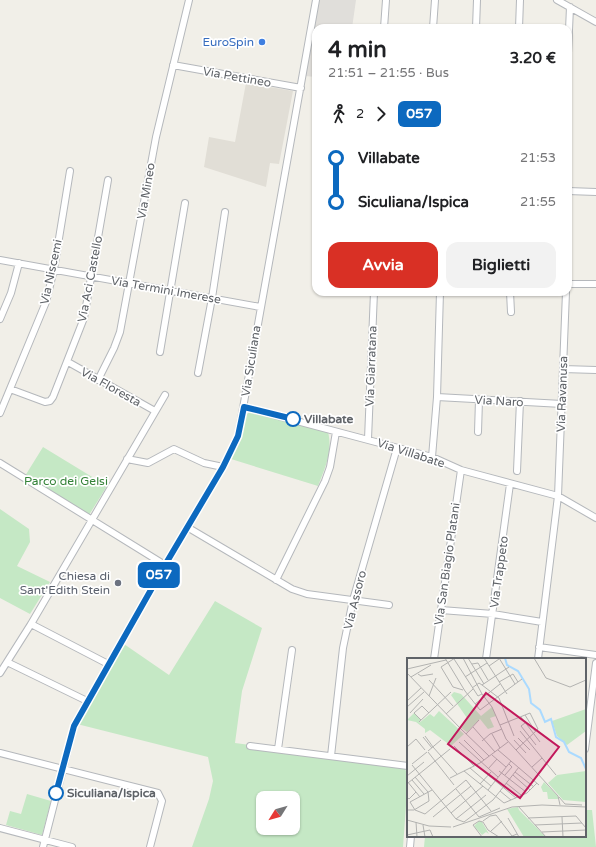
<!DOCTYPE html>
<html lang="it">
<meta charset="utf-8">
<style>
:root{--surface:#fff;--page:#f2f2f2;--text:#202124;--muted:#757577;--accent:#d93025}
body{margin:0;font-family:"Varela Round",sans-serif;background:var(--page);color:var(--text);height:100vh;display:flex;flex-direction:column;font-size:15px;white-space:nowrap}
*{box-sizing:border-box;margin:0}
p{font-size:13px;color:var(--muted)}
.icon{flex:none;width:22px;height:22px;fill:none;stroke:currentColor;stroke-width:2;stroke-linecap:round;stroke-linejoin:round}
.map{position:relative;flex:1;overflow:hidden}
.side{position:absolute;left:312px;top:24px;width:260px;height:272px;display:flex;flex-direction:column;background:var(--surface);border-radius:12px;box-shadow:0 1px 3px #0004}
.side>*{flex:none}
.badge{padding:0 8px;border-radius:6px;font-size:14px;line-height:26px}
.needle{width:26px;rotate:233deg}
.buttons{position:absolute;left:256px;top:791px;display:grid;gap:8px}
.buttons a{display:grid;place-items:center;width:44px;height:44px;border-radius:8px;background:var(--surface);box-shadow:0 1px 3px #0004;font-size:20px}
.map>.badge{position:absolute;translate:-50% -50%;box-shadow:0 0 0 2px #fff}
.legs{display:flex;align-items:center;gap:6px;height:44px;padding:0 16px;font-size:13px}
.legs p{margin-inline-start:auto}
.headline{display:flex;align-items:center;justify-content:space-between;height:68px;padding:0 16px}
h1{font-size:22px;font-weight:700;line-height:30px}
.action{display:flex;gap:8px;margin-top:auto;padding:8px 16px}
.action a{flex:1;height:46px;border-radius:12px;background:var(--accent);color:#fff;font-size:16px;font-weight:700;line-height:46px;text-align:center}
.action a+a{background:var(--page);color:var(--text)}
ul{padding:0 16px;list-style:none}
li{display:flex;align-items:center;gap:14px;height:44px;font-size:15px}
li i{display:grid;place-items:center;width:6px;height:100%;margin:0 5px;background:currentColor}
li i::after{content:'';width:10px;height:10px;margin:-5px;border:3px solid;border-radius:50%;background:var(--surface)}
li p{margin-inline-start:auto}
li:first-child i{background:linear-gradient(#0000 50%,currentColor 0)}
li:last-child i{background:linear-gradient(currentColor 50%,#0000 0)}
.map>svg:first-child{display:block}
.industrial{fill:#e0deda}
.education{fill:#e1ded6}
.green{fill:#c5e8c5;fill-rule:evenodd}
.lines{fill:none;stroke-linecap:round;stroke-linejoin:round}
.minor-casing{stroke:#b5b8bc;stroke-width:8}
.minor{stroke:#fff;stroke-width:6}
.line-1-casing{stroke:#fff;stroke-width:9}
.line-1{stroke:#0c69bf;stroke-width:6}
.shop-dot{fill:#3f7fe0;stroke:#fff;stroke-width:1.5}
.stop-1-dot{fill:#fff;stroke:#0c69bf;stroke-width:2}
.worship-dot{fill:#6b7280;stroke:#fff;stroke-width:1.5}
.labels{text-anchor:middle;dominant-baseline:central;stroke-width:3.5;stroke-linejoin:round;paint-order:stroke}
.shop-label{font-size:12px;fill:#366cbe;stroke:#fff;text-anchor:end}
.street-label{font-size:12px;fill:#5f6368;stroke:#fff}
.stop-label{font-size:12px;font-weight:bold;fill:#5f6368;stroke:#fff;text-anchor:start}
.park-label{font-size:12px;fill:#348238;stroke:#fff}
.worship-label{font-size:12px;fill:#5b616d;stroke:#fff;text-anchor:end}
.inset-river{fill:none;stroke:#aadaff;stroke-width:2}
.inset-road{fill:none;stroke:#b3b3b1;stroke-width:1}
.view{fill:#c2185b;fill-opacity:0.15;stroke:#c2185b;stroke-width:2}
.inset-edge{fill:none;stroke:#5f6368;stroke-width:2}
</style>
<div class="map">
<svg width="596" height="847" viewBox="0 0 596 847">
<rect width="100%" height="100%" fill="#f1efe8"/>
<path class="industrial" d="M319 0H356L352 28H316V77L305 76Z"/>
<path class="education" d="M246 83 293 91 279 164 270 163 266 187 204 167 209 137 235 142Z"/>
<path class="green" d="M254 411 328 432C333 451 325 468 318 486L231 459 246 414Z
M43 447 107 486 89 515 25 476Z
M0 509 29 529 30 542 17 566 50 582 30 614 0 598Z
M215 601 262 628 242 691 235 743 404 765 408 778 403 847H192L209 799 213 781 208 757 77 724 121 642 169 675ZM263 798H293V828H263Z
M27 794 51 801 42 835 6 825 10 811 21 814Z
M585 810H592L596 847H424L425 836H585Z"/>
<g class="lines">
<defs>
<path id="minor" d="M557 0 596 22
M384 28 386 0
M433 28 435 0
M476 28 477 0
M519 28 520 0
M568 53 570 7
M173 65 301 88
M568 191 596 192
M0 260 260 307
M568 284H596
M510 292 511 312
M0 319 11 293 19 263
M160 352 185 203
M68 362 155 411
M563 369 596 370
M198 373 212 298 225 212
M98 380 114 348 120 332 156 137 189 0
M10 389 45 402 50 401 53 397 84 318 108 180
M437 397 562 404
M244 407 432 457 461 470 558 496 596 518
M0 413 46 302 54 269 70 171
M478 432 479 400
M368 439 374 292
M432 457 437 397 440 292
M127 459 148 463 174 449 204 463 223 467
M0 463 165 565
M517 471 520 401
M187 527 292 589 307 594 389 605
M276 580 325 481 330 467 336 432
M441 610 493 614 542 622
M31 624 108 664
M539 647 596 655
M434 659 461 470
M486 659 510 484
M538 659 558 496 566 292
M7 662 87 701
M0 673 31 624 165 395
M250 746 408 766
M278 749 292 650
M585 749 596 663
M0 753 158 793 162 801 150 847
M331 756 343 648 353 600 397 448
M0 828 72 847
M43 847 74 726 165 565 223 467 238 436 316 0
M410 847 411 836"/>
</defs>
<use href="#minor" class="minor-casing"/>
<use href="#minor" class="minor"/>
</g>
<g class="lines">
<defs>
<path id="line-1" d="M56 793 74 726 165 565 223 467 238 436 244 407 293 419"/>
</defs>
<use href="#line-1" class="line-1-casing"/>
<use href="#line-1" class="line-1"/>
</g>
<circle class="shop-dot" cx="262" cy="42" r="4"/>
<g class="stop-1-dot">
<circle cx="293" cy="419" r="7"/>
<circle cx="56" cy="793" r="7"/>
</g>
<circle class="worship-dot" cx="118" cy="583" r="4"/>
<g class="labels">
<g class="shop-label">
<text x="254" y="42">EuroSpin</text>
</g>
<g class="street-label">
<text transform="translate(237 77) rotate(10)">Via Pettineo</text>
<text transform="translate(146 191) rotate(-80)">Via Mineo</text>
<text transform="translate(51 272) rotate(-78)">Via Niscemi</text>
<text transform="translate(90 279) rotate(-79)">Via Aci Castello</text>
<text transform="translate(166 290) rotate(10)">Via Termini Imerese</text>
<text transform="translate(251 361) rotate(-81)">Via Siculiana</text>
<text transform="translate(371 366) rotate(-88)">Via Giarratana</text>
<text transform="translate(111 387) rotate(29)">Via Floresta</text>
<text transform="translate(562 394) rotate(-88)">Via Ravanusa</text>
<text transform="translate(499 401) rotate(3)">Via Naro</text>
<text transform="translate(411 453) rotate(18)">Via Villabate</text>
<text transform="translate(447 564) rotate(-82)">Via San Biagio Platani</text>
<text transform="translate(499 572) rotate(-82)">Via Trappeto</text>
<text transform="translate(355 600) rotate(-76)">Via Assoro</text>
</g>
<g class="stop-label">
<text x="304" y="419">Villabate</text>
<text x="67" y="793">Siculiana/Ispica</text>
</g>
<g class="park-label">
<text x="66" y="481">Parco dei Gelsi</text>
</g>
<g class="worship-label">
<text x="110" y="576">Chiesa di<tspan x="110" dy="14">Sant'Edith Stein</tspan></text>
</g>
</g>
<g transform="translate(407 658)">
<rect width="179" height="179" fill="#f1efe8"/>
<path d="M47 34 54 36 74 58 85 49 89 58 83 60 87 69 81 71 73 61 60 74 53 69 60 60 44 37ZM179 51V73L160 87 150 78 145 63ZM32 53 57 76 44 88 23 72 18 75V71L9 64 0 62 7 55 14 62 12 65 23 56 27 59ZM179 113V144L156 142 141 125 150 117ZM137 124 150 137 152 141H141L140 134H136L134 129ZM111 149 112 152 139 179H117L100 151ZM72 163 75 164 82 176 79 174 75 177 67 168Z" fill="#c5e8c5"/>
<path class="inset-river" d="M98 0 100 7 111 13 122 31 124 45 133 52 138 64 144 61 149 79 157 84 162 94 174 100 179 111"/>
<path class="inset-road" d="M38 0 58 33 73 52 115 21M48 0 34 9 46 29 56 32M56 0 75 36 85 49 99 81 151 138 153 147M61 0 77 26M77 0 100 36M92 0 108 26M127 0 139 20 163 29 179 22M47 1 71 38 75 36M65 6 71 5 81 22M82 8 92 1M0 11 39 2M0 15 53 70M11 16 14 18 26 16M4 19 24 7M58 19 80 5M22 22 46 48M92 24 106 16 111 24M75 27 92 40 107 78M75 27 102 9M65 30 72 25 75 27M22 38 29 20M0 43 14 30M68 46 93 26M0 49 17 34M3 55 16 41M39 56 66 31M118 57 128 73M114 59 133 84M14 62 7 55 15 48 22 55M12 64 44 34M118 65 114 68 129 87M93 67 123 55 131 71 109 92M66 69 88 94M53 70 82 98M113 73 149 117M59 76 72 62M85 76 93 90M18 78 26 89M16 79 25 90M111 80 123 92M57 82 77 102M107 82 119 95M75 83 83 76 95 71M52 84 91 119M47 88 67 108M0 89 9 81 18 92M26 89 50 116M91 92 132 127M21 93 34 82M21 94 47 127M85 97 99 109M5 106 20 94M5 107 49 161 57 164 86 142 112 109M69 107 109 140M125 109 135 100M63 110 84 128M81 111 90 101M57 113 97 145 120 135 130 125M92 113 119 134M108 114 127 129M98 117 105 109 102 106M106 117 123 132M0 118 17 104M43 120 73 105 101 84M5 122 17 136M0 123 13 139M1 125 43 91M99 125 114 137M73 126 84 114M49 131 72 159 93 150M81 132 104 103M93 133 104 142M0 139 2 141 9 134M152 139 158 146 175 147M3 144 8 152 18 156 59 122 84 153M3 144 25 132M111 148 139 179M0 152H7L22 143 21 134 8 119M44 155 76 128M26 159 64 128M155 159 156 179M101 160 112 179M121 160 169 158 179 170M49 161 79 137M0 162 22 168 44 169M76 163 83 158 89 157 105 178 110 176M9 164 10 179M76 164 81 172 92 179M16 167 18 179M128 167 175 165M46 169 105 149 135 147 179 149M84 173 95 163M135 174 179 172M0 177 23 172 26 179M75 179 66 167 72 163 76 164"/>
<path class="view" d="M79 35 152 89 113 140 41 86Z"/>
<rect width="179" height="179" class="inset-edge"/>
</g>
</svg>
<div class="buttons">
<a><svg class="needle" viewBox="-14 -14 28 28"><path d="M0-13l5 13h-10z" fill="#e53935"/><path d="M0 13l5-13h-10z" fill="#757577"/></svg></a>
</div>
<b class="badge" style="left:159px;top:575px;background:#0c69bf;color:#fff">057</b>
<section class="side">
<div class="headline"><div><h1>4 min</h1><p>21:51 – 21:55 · Bus</p></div><b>3.20 €</b></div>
<div class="legs"><svg class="icon" aria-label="walk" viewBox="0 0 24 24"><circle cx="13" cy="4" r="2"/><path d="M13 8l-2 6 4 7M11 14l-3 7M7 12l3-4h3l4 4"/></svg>2<svg class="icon" aria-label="forward" viewBox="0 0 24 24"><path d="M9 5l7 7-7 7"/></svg><b class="badge" style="background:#0c69bf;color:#fff">057</b></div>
<ul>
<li><i style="color:#0c69bf"></i><b>Villabate</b><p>21:53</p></li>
<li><i style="color:#0c69bf"></i><b>Siculiana/Ispica</b><p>21:55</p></li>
</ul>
<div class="action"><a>Avvia</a><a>Biglietti</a></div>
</section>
</div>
